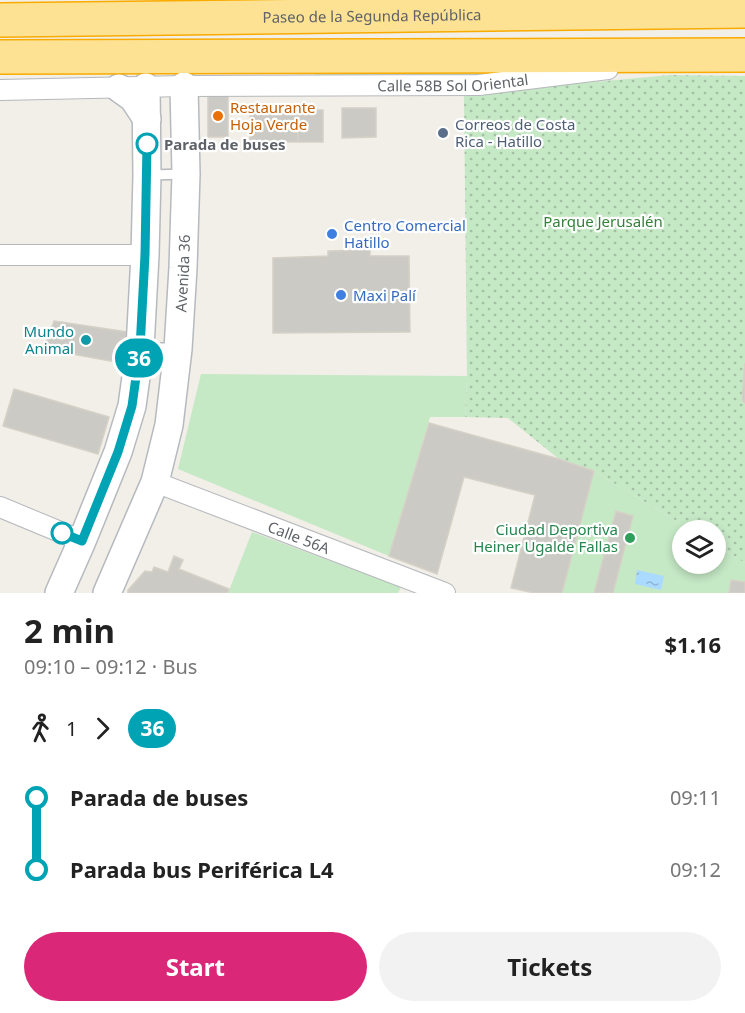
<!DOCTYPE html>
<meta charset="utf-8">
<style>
:root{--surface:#fff;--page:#f2f2f2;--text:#222;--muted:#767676;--accent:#db2777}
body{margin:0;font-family:"Noto Sans",sans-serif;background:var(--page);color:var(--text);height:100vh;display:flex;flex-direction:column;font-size:22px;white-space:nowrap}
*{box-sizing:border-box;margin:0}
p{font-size:20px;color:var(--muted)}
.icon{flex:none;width:33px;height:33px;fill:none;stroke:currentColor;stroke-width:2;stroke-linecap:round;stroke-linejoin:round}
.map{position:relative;height:593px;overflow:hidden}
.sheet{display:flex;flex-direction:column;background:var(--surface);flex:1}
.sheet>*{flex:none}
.badge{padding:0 12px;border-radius:20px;font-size:21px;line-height:39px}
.tools{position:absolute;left:672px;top:520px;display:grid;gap:12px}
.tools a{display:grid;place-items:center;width:54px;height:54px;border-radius:50%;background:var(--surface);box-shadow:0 3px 9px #0003;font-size:30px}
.map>.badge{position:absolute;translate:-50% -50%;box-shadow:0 0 0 3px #fff}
.legs{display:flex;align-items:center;gap:9px;height:66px;padding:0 24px;font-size:20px}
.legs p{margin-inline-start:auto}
.headline{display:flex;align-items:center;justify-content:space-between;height:102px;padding:0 24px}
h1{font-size:33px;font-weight:700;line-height:45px}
.action{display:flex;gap:12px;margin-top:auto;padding:12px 24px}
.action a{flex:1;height:69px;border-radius:36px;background:var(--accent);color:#fff;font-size:24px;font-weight:700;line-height:69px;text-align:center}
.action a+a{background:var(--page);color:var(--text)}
ul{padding:0 24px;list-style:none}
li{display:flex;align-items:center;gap:21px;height:72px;font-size:22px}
li i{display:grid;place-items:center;width:9px;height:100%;margin:0 8px;background:currentColor}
li i::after{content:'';width:15px;height:15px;margin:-8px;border:4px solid;border-radius:50%;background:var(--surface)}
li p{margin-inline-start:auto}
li:first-child i{background:linear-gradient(#0000 50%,currentColor 0)}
li:last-child i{background:linear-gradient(currentColor 50%,#0000 0)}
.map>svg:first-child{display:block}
.grass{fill:#c5e8c5}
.park{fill:url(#park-dots)}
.water{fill:url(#water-ripples)}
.building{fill:#cccac5;stroke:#d6d1c6;stroke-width:1.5}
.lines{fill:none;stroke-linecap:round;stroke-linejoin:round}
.lane-casing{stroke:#b5b8bc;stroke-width:12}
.street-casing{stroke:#b5b8bc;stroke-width:22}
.secondary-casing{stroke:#b6babf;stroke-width:30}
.highway-casing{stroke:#f9ab00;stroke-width:36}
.lane{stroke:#fff;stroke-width:9}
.street{stroke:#fff;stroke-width:20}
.secondary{stroke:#fff;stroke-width:27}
.highway{stroke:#fde293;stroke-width:33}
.line-1-casing{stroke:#fff;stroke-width:14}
.line-1{stroke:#00a3b4;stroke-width:9}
.food-dot{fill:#e8710a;stroke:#fff;stroke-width:2}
.service-dot{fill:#5c6f8a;stroke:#fff;stroke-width:2}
.stop-1-dot{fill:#fff;stroke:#00a3b4;stroke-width:3}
.shop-dot{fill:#3f7fe0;stroke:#fff;stroke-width:2}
.culture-dot{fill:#0f9aa8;stroke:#fff;stroke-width:2}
.leisure-dot{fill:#2e9e5b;stroke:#fff;stroke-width:2}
.labels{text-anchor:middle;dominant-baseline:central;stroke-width:4.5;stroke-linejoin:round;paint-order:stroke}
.street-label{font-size:15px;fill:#5f6368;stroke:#fff}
.food-label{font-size:15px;fill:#c56008;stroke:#fff;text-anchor:start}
.service-label{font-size:15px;fill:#4e5e75;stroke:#fff;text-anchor:start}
.stop-label{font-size:15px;font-weight:bold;fill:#5f6368;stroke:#fff;text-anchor:start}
.park-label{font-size:15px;fill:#348238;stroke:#fff}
.shop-label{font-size:15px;fill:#366cbe;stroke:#fff;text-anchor:start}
.culture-label{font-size:15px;fill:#0d838f;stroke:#fff;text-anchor:end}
.leisure-label{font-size:15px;fill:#27864d;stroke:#fff;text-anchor:end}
</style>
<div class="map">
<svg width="745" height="593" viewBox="0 0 745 593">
<defs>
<pattern id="park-dots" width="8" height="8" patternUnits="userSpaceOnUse" patternTransform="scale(1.5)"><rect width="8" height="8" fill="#c5e8c5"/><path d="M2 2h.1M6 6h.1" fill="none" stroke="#a3c0a4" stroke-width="1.8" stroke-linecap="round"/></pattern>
<pattern id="water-ripples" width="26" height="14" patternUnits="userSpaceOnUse" patternTransform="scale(1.5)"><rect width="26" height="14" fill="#aadaff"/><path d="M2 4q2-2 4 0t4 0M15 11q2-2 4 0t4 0" fill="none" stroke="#8eb4d2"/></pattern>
</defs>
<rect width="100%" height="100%" fill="#f1efe8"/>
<path class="grass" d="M314 64 599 66 483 77 315 78Z
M201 374 467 376 465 417H430L389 556 178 469Z
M594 471 693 531H682V564H716V545L745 563V593H562Z
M252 532 401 587 398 593H228Z"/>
<path class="park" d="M670 75 745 76V363L742 400 745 403V563L716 545V531H693L594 471 559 459 508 418 465 417 467 376 464 94Z"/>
<path class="water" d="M637 570 664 576 661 590 635 584Z"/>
<path class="building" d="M208 94 228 95V137H208Z
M342 108H376V137L342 138Z
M250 110H298V142H250Z
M298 110H323V142H298Z
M370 250V256H409L410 332 273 333V258L328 256V251Z
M54 321 127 332 121 363 44 349Z
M745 363V403L742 400Z
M14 389 109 417 98 454 3 426Z
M429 423 559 459 594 471 562 593H534L511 588 535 495 464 477 437 574 389 556Z
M616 511 633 516 613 593H594Z
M174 556 183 560 179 569 229 589 228 593H128V590L145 571 152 572 154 567 168 572Z
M731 580 745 582V593H729Z"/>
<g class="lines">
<defs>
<path id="lane" d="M150 175 184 174
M143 348H177"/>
<g id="street">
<path id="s1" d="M0 90 184 86 479 85 608 69"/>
<path d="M0 255H145"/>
<path id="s2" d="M155 482 445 593"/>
<path d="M0 507 82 541"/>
</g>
<g id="secondary">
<path d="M119 88 133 98 147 119"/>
<path d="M59 593 82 541 118 452 132 406 140 348 145 255 147 175 146 87"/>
<path id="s3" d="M107 593 155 482 169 425 178 349 183 268 186 174 184 86"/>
</g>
<g id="highway">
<path id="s4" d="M0 20 745 11"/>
<path d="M0 57 745 55"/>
</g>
</defs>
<use href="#lane" class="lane-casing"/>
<use href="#street" class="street-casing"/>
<use href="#secondary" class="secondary-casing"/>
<use href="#highway" class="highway-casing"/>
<use href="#lane" class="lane"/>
<use href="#street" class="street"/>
<use href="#secondary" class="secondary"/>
<use href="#highway" class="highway"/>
</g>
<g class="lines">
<defs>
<path id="line-1" d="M62 533 82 541 118 452 132 406 140 348 145 255 147 144"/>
</defs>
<use href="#line-1" class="line-1-casing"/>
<use href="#line-1" class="line-1"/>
</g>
<circle class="food-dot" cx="218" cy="116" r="6"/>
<circle class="service-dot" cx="443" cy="133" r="6"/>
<g class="stop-1-dot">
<circle cx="147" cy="144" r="10"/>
<circle cx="62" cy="533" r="10"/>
</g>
<g class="shop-dot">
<circle cx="332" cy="234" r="6"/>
<circle cx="341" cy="295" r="6"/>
</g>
<circle class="culture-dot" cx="86" cy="340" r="6"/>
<circle class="leisure-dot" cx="630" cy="538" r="6"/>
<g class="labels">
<g class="street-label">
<text stroke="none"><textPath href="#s4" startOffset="372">Paseo de la Segunda República</textPath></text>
<text stroke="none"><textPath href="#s1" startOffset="453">Calle 58B Sol Oriental</textPath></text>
<text stroke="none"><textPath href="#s3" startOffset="332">Avenida 36</textPath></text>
<text stroke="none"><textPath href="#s2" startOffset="154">Calle 56A</textPath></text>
</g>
<g class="food-label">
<text x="230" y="107">Restaurante<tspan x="230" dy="17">Hoja Verde</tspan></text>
</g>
<g class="service-label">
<text x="455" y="124">Correos de Costa<tspan x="455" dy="17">Rica - Hatillo</tspan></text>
</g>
<g class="stop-label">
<text x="164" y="144">Parada de buses</text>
</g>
<g class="park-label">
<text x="603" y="221">Parque Jerusalén</text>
</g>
<g class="shop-label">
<text x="344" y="225">Centro Comercial<tspan x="344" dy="17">Hatillo</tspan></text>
<text x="353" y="295">Maxi Palí</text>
</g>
<g class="culture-label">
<text x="74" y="331">Mundo<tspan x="74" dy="17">Animal</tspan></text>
</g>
<g class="leisure-label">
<text x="618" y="529">Ciudad Deportiva<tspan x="618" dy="17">Heiner Ugalde Fallas</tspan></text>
</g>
</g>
</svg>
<div class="tools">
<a><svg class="icon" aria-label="layers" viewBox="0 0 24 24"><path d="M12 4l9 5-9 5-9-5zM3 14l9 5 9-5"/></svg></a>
</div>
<b class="badge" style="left:139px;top:358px;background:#00a3b4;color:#fff">36</b>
</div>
<section class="sheet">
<div class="headline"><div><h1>2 min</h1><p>09:10 – 09:12 · Bus</p></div><b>$1.16</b></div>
<div class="legs"><svg class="icon" aria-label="walk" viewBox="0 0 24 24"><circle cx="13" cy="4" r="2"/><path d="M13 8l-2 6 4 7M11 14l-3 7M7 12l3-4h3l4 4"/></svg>1<svg class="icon" aria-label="forward" viewBox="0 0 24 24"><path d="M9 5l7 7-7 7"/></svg><b class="badge" style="background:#00a3b4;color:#fff">36</b></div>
<ul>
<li><i style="color:#00a3b4"></i><b>Parada de buses</b><p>09:11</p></li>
<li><i style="color:#00a3b4"></i><b>Parada bus Periférica L4</b><p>09:12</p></li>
</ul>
<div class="action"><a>Start</a><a>Tickets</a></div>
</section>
